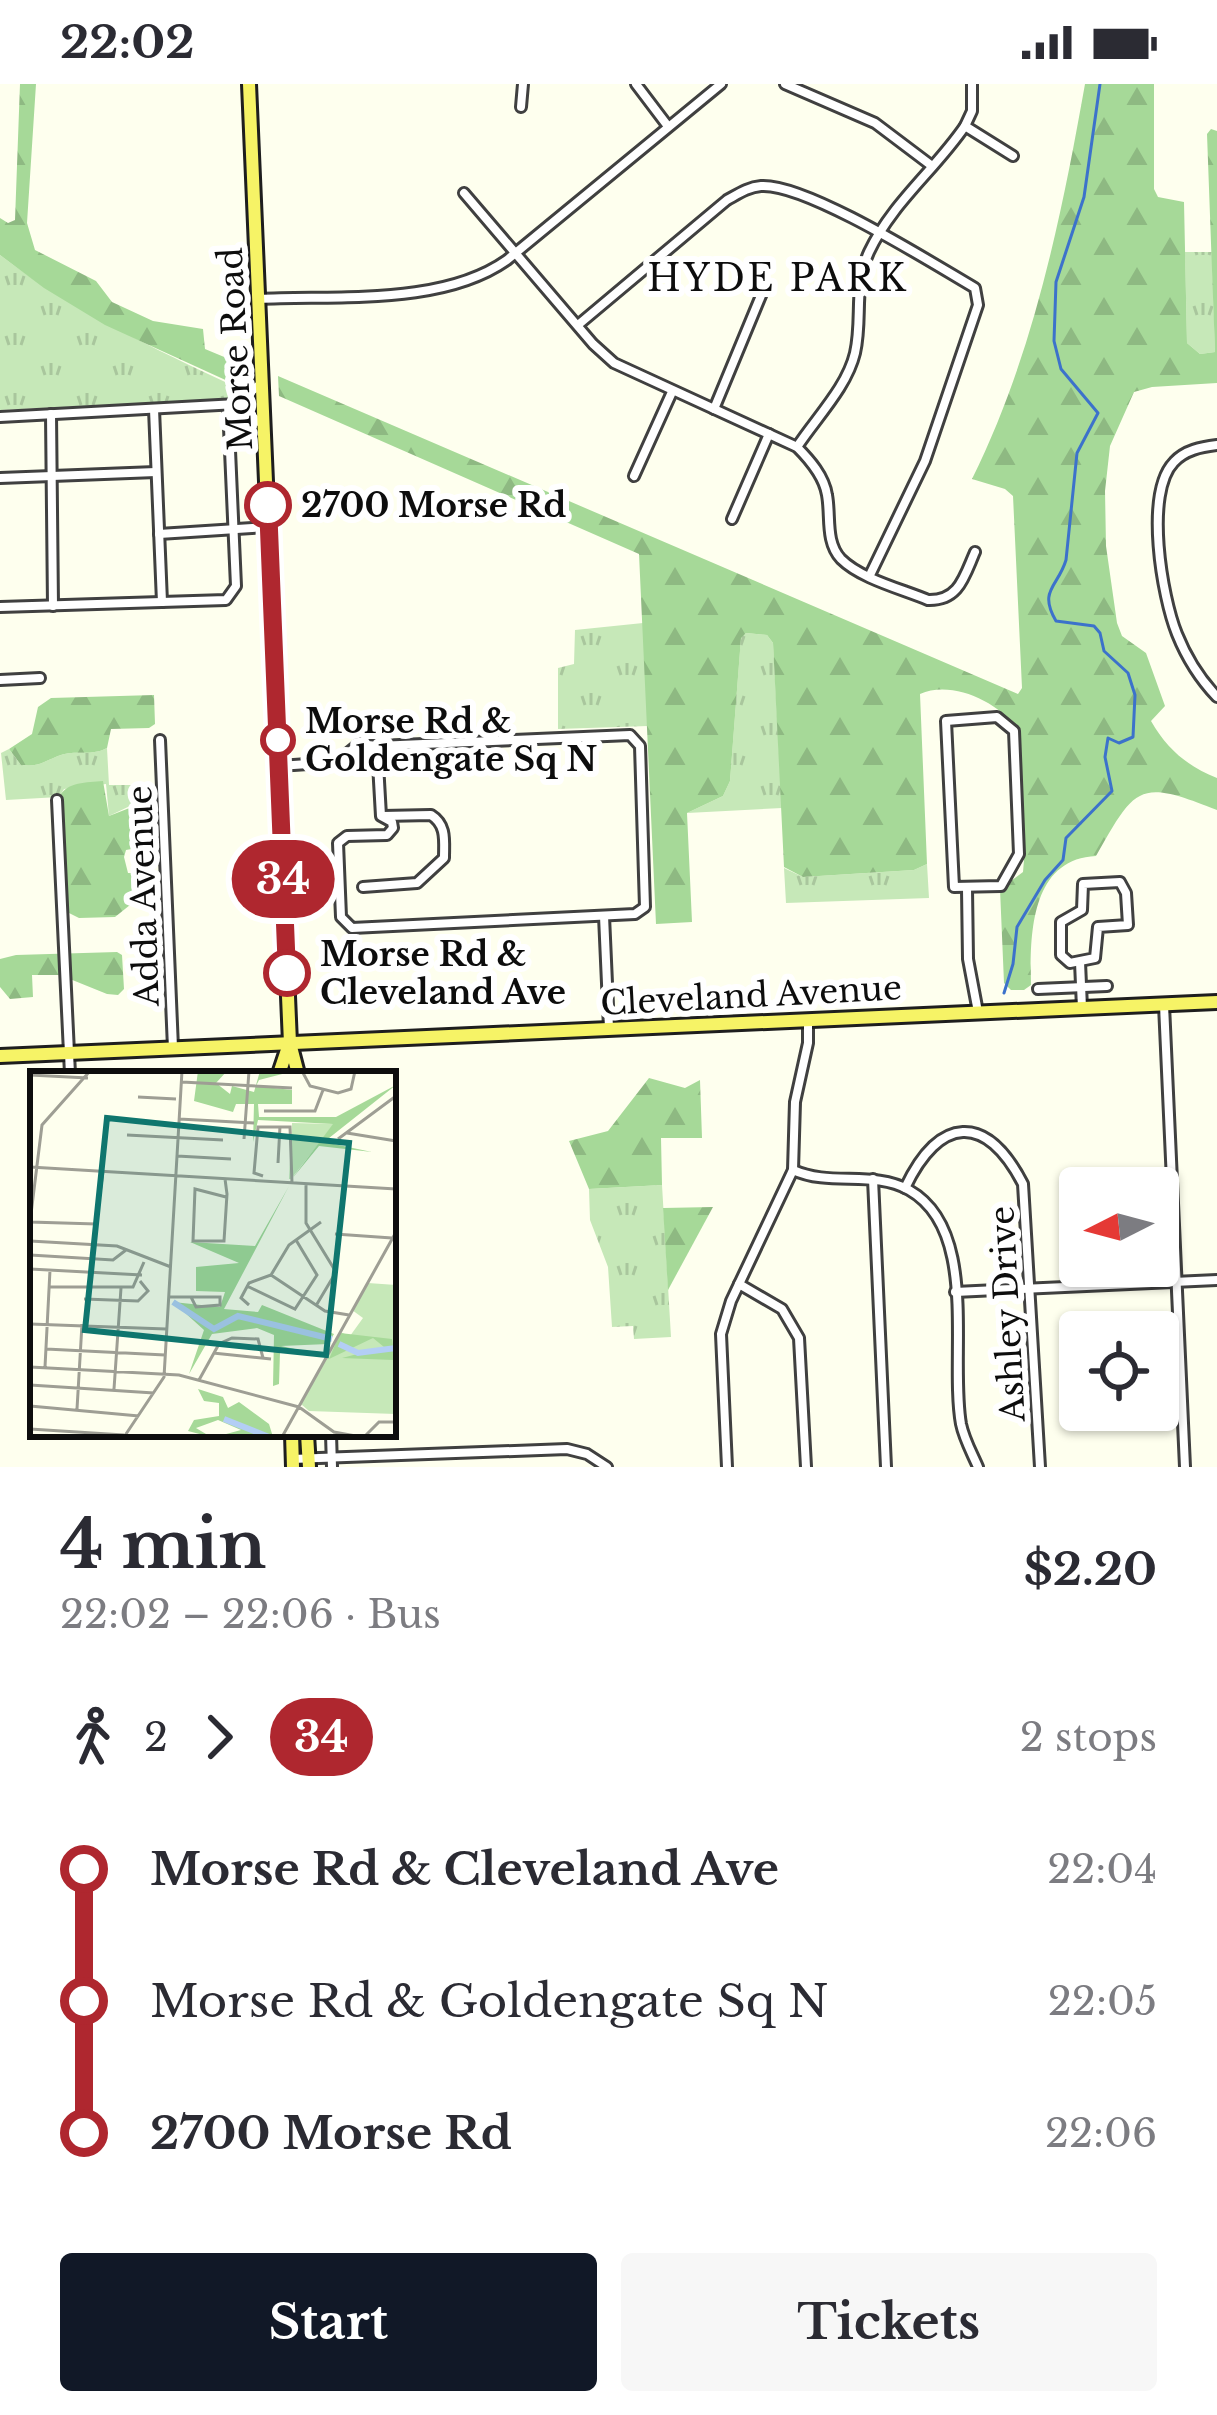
<!DOCTYPE html>
<html lang="en">
<head>
<meta charset="utf-8">
<style>
	:root { --surface:#fff; --page:#f7f7f7; --text:#2b2b33; --muted:#7c7c81; --accent:#111827 }
	body { margin:0; font-family:"Libre Baskerville",serif; background:var(--page); color:var(--text); height:100vh; display:flex; flex-direction:column; font-size:45px; white-space:nowrap }
	* { box-sizing:border-box; margin:0 }
	p { font-size:39px; color:var(--muted) }
	.icon { flex:none; width:66px; height:66px; fill:none; stroke:currentColor; stroke-width:2; stroke-linecap:round; stroke-linejoin:round }
	.map { position:relative; height:1383px; overflow:hidden }
	.side { display:flex; flex-direction:column; background:var(--surface); flex:1 }
	.side>* { flex:none }
	.badge { padding:0 24px; border-radius:39px; font-size:42px; line-height:78px }
	.needle { width:78px; rotate:264deg }
	.buttons { position:absolute; left:1059px; top:1083px; display:grid; gap:24px }
	.buttons a { display:grid; place-items:center; width:120px; height:120px; border-radius:12px; background:var(--surface); box-shadow:0 3px 9px #0004; font-size:60px }
	.map>.badge { position:absolute; translate:-50% -50%; box-shadow:0 0 0 6px #fff }
	.legs { display:flex; align-items:center; gap:18px; height:132px; padding:0 60px; font-size:39px }
	.legs p { margin-inline-start:auto }
	.headline { display:flex; align-items:center; justify-content:space-between; height:204px; padding:0 60px }
	h1 { font-size:66px; font-weight:800; line-height:90px }
	.cta { display:flex; gap:24px; margin-top:auto; padding:24px 60px }
	.cta a { flex:1; height:138px; border-radius:12px; background:var(--accent); color:#fff; font-size:48px; font-weight:800; line-height:138px; text-align:center }
	.cta a+a { background:var(--page); color:var(--text) }
	ul { padding:0 60px; list-style:none }
	li { display:flex; align-items:center; gap:42px; height:132px; font-size:45px }
	li i { display:grid; place-items:center; width:18px; height:100%; margin:0 15px; background:currentColor }
	li i::after { content:''; width:30px; height:30px; margin:-15px; border:9px solid; border-radius:50%; background:var(--surface) }
	li p { margin-inline-start:auto }
	li:first-child i { background:linear-gradient(#0000 50%,currentColor 0) }
	li:last-child i { background:linear-gradient(currentColor 50%,#0000 0) }
	.status { display:flex; justify-content:space-between; align-items:center; height:84px; padding:0 60px; background:var(--surface); direction:ltr }
	.status svg { height:33px; fill:currentColor }
	.map>svg:first-child { display:block }
	.grass { fill:url(#grass-tufts) }
	.forest { fill:url(#forest-firs) }
	.lines { fill:none; stroke-linecap:round; stroke-linejoin:round }
	.stream { stroke:#3c72cb; stroke-width:3 }
	.street-casing { stroke:#404040; stroke-width:14 }
	.primary-casing { stroke:#1e1e1e; stroke-width:18 }
	.street { stroke:#fff; stroke-width:8 }
	.primary { stroke:#f6f366; stroke-width:12 }
	.line-1-casing { stroke:#fff; stroke-width:27 }
	.line-1 { stroke:#af272f; stroke-width:18 }
	.stop-1-dot { fill:#fff; stroke:#af272f; stroke-width:6 }
	.labels { text-anchor:middle; stroke-width:12; stroke-linejoin:round; paint-order:stroke }
	.street-label { font-size:33px; fill:#0d0d0d; stroke:#fff }
	.stop-label { font-size:33px; font-weight:bold; fill:#0d0d0d; stroke:#fff; text-anchor:start }
	.neighbourhood-label { font-size:36px; letter-spacing:3px; fill:#0d0d0d; stroke:#fff }
	.inset-river { fill:none; stroke:#b3cef5; stroke-width:6 }
	.inset-road { fill:none; stroke:#9e9e94; stroke-width:3 }
	.view { fill:#0f766e; fill-opacity:0.15; stroke:#0f766e; stroke-width:6 }
	.inset-edge { fill:none; stroke:#0d0d0d; stroke-width:6 }
</style>
</head>
<body>
<div class="status"><b>22:02</b><svg viewBox="0 0 49 12"><path d="M0 12V9h3v3zM5 12V6h3v6zM10 12V3h3v9zM15 12V0h3v12zM26 1h20v11H26zM47 4h2v5h-2z"/></svg></div>
<div class="map">
<svg width="1217" height="1383" viewBox="0 0 1217 1383">
	<defs>
		<pattern id="grass-tufts" width="24" height="20" patternUnits="userSpaceOnUse" patternTransform="scale(3)"><rect width="24" height="20" fill="#c6e8b8"/><path d="M3 7l-1-3M5 7V3M7 7l1-3M15 17l-1-3M17 17v-4M19 17l1-3" fill="none" stroke="#a9c69d"/></pattern>
		<pattern id="forest-firs" width="22" height="20" patternUnits="userSpaceOnUse" patternTransform="scale(3)"><rect width="22" height="20" fill="#a6d998"/><path d="M5 1l3.5 6h-7zM16 11l3.5 6h-7z" fill="#8eb982"/></pattern>
	</defs>
	<rect width="100%" height="100%" fill="#feffee"/>
	<!-- grass -->
	<g class="grass">
		<path d="M1185,168H1212L1215,268L1200,270L1187,259Z"/>
		<path d="M0,171C73,227 153,264 236,303V315L0,326Z"/>
		<path d="M643,539L648,642L558,645V584L574,580L575,546Z"/>
		<path d="M746,549L767,551L773,559L782,724L687,729L723,712L730,697L741,553Z"/>
		<path d="M107,664L109,701H159L160,722H130L109,732L106,700L64,705L59,713L6,716L1,669L9,665L21,681C39,683 43,678 58,672C74,665 90,673 107,664Z"/>
		<path d="M927,780L929,814L786,819L784,784L803,793L914,786Z"/>
		<path d="M662,1101L671,1253L634,1255L633,1242L612,1243L608,1183L590,1136L589,1105Z"/>
	</g>
	<!-- forest -->
	<g class="forest">
		<path d="M20,0H36L27,139L35,166L96,197L112,218L153,237L203,245L205,265L241,280L243,304L105,241L44,204L0,171V134L8,139L15,136Z"/>
		<path d="M1085,0H1154V105L1158,113L1184,118L1187,259L1200,270L1215,268L1207,50L1211,45L1217,47V299L1152,303L1134,308L1110,362L1105,407L1106,462L1117,539L1122,552L1146,569L1165,622L1151,637C1167,665 1187,682 1217,694V726C1139,695 1136,701 1096,772C1030,775 1030,852 1031,901L1024,906H1011L1004,899L1000,805L1023,788L1024,776L1015,643C997,617 951,596 920,610L927,780L914,786L803,793L784,783L773,559L767,551L746,549L741,554L730,697L723,712L687,729L692,838L656,840L639,470L279,312L278,292L1018,610L1022,604L1013,412L1005,405L972,395C1033,272 1061,135 1085,0Z"/>
		<path d="M154,611L155,640L149,644L111,645L107,664C90,673 74,665 58,672C43,678 39,683 21,681L9,665L32,650L38,623L51,614Z"/>
		<path d="M103,697L109,732L150,716L160,722L162,755L159,760L126,766L124,773L128,789L155,790L162,814L135,817L115,833L79,834L65,827L59,713C68,697 86,699 103,697Z"/>
		<path d="M117,868L122,871L124,905L118,911L107,910L60,891H32L33,913L10,915L0,903V875L16,871Z"/>
		<path d="M649,994L685,1004L700,996L702,1054H661L662,1101L589,1105L569,1057L608,1047Z"/>
		<path d="M713,1123L668,1206L663,1124Z"/>
	</g>
	<g class="lines">
		<!-- stream -->
		<path class="stream" d="M1004,909L1013,880L1017,843L1045,796L1063,776L1066,754L1112,707L1105,673L1108,654L1119,659L1133,653L1135,611L1128,589L1104,567L1100,549L1094,542L1056,537C1038,506 1058,503 1066,476L1077,369L1098,329L1061,285L1054,257L1056,198L1084,113L1100,0"/>
		<defs>
			<g id="street">
				<path d="M636,0L667,41"/>
				<path d="M785,0L875,39L932,82"/>
				<path d="M521,23L523,0"/>
				<path d="M965,42L1013,72"/>
				<path d="M464,109L593,260L614,279L797,363C810,376 824,392 827,411C831,432 825,458 841,475C861,495 902,505 928,516C959,517 964,493 975,468"/>
				<path d="M259,215C337,211 442,222 507,176L721,0"/>
				<path d="M578,241L727,116C738,110 748,103 761,102C806,99 932,179 975,204L978,221L925,377L870,491"/>
				<path d="M237,320L264,342"/>
				<path d="M154,325L162,518"/>
				<path d="M714,325L765,202"/>
				<path d="M51,330L53,522"/>
				<path d="M0,333L237,320L260,300"/>
				<path d="M1217,361C1201,363 1185,366 1174,378C1144,409 1162,513 1177,550C1187,575 1199,594 1217,613"/>
				<path d="M797,363C816,334 847,303 855,269C863,234 853,203 869,168C892,119 935,86 965,42L972,27V0"/>
				<path d="M634,392L672,308"/>
				<path d="M0,394L156,388"/>
				<path d="M732,435L769,350"/>
				<path d="M159,450L267,443"/>
				<path d="M0,523L226,516L236,502L228,321"/>
				<path d="M0,596L40,594"/>
				<path d="M997,633L1014,647L1019,770L1001,802L954,803L946,637Z"/>
				<path d="M160,656L173,964"/>
				<path d="M279,682L337,678L359,660L377,662L630,651L640,662L645,823L635,830L352,844L341,833L338,759L347,752L387,751L393,744L392,738L381,732L377,662"/>
				<path d="M57,716L70,990"/>
				<path d="M1120,798L1126,809L1128,841L1098,843L1095,874L1070,879L1061,871V838L1082,826L1083,800Z"/>
				<path d="M363,803L417,799L444,774C444,757 447,741 431,731L383,732"/>
				<path d="M967,805L968,875L978,928"/>
				<path d="M604,832L609,944"/>
				<path d="M1080,878L1082,924"/>
				<path d="M1038,905L1107,902"/>
				<path d="M1164,921L1185,1383"/>
				<path d="M793,1086C831,1103 873,1086 909,1106C980,1146 949,1272 961,1340C964,1355 972,1369 978,1383"/>
				<path d="M873,1095L886,1383"/>
				<path d="M905,1104C939,1032 986,1028 1023,1100L1040,1383"/>
				<path d="M739,1200L782,1225L799,1254L806,1383"/>
				<path d="M955,1208L1217,1196"/>
				<path d="M331,1350L332,1383"/>
				<path d="M292,1375L567,1365L587,1370L607,1383"/>
				<path d="M727,1383L721,1250L731,1217L793,1086L795,1018L808,959V936"/>
			</g>
			<g id="primary">
				<path d="M249,0L290,959L298,990"/>
				<path d="M0,972L1217,918"/>
				<path d="M279,990L289,960"/>
				<path d="M292,1350L293,1383"/>
				<path d="M307,1350L309,1383"/>
			</g>
		</defs>
		<!-- street casing -->
		<use href="#street" class="street-casing"/>
		<!-- primary casing -->
		<use href="#primary" class="primary-casing"/>
		<!-- street -->
		<use href="#street" class="street"/>
		<!-- primary -->
		<use href="#primary" class="primary"/>
	</g>
	<g class="lines">
		<defs>
			<path id="line-1" d="M268,421L287,889"/>
		</defs>
		<!-- line-1 casing -->
		<use href="#line-1" class="line-1-casing"/>
		<!-- line-1 -->
		<use href="#line-1" class="line-1"/>
	</g>
	<!-- markers -->
	<g class="stop-1-dot">
		<circle cx="268" cy="421" r="21"/>
		<circle cx="278" cy="656" r="15"/>
		<circle cx="287" cy="889" r="21"/>
	</g>
	<g class="labels">
		<!-- street labels -->
		<g class="street-label">
			<text transform="translate(235 265) rotate(-93)" y="12">Morse Road</text>
			<text transform="translate(143 812) rotate(-92)" y="12">Adda Avenue</text>
			<text transform="translate(751 911) rotate(-3)" y="12">Cleveland Avenue</text>
			<text transform="translate(1007 1230) rotate(-93)" y="12">Ashley Drive</text>
		</g>
		<!-- stop labels -->
		<g class="stop-label">
			<text x="301" y="433">2700 Morse Rd</text>
			<text x="305" y="649">Morse Rd &amp;<tspan x="305" dy="38">Goldengate Sq N</tspan></text>
			<text x="320" y="882">Morse Rd &amp;<tspan x="320" dy="38">Cleveland Ave</tspan></text>
		</g>
		<!-- neighbourhood labels -->
		<g class="neighbourhood-label">
			<text x="778" y="207">HYDE PARK</text>
		</g>
	</g>
	<!-- overview -->
	<g transform="translate(30 987)">
		<rect width="366" height="366" fill="#feffee"/>
		<path d="M262,52L304,53L261,108H259ZM338,212L366,214V343L279,340L271,333L310,261L320,265L333,247L322,239Z" fill="#c6e8b8"/>
		<path d="M168,0H197L186,12L200,23L202,15L224,21L230,0H264L229,9L226,15L262,19V33H228L229,46H306L366,14L294,71L342,81L289,75L261,109L303,53L228,49L223,71L224,33H206L203,41L164,30ZM259,115L194,238L228,241L232,234L304,263L298,273L251,275L288,283L250,281L249,313L243,315L244,264L227,257L182,263L159,303L174,259L143,231L190,236L195,221L166,220V196L209,192L160,171L225,175ZM310,262L362,268L366,297L363,289L312,287L354,276L343,267L299,288ZM168,318L193,326L198,337L209,331L239,353L243,366H185L211,359L188,349L166,357L181,366L158,360L164,349L189,345V332L174,330Z" fill="#a6d998"/>
		<path class="inset-river" d="M143,231L184,258L208,245L302,268M309,273L328,282L366,277M194,348L239,366"/>
		<path class="inset-road" d="M60,0L12,54L0,151L66,153L73,100M272,0L280,15L308,22L321,18L325,0M0,4L58,7M152,11L262,17M108,26L146,28M234,40H285L293,19M149,48L224,52M317,62L366,70M97,64L193,69M214,68L219,0M308,68L366,25M147,85L201,88M248,92L250,55M0,96L366,118M233,105L224,102L228,56H260L262,112M195,108L197,123L194,170H163L165,118L196,126M276,113V152L306,201L287,233M305,163L362,167M0,170L87,175L141,196M0,184L83,189L96,179M0,198L112,204M241,204L295,240L319,244M217,215L265,238L287,204L266,169M19,216H103L114,191M139,226H190V234L166,236L161,226M54,228L108,230L118,220L110,210M219,234L211,227L219,212L241,204L259,174L291,151M0,253L136,258M16,278L135,284M183,282L241,288M0,296L149,304L269,336M15,296L20,199M169,309L189,273L202,267L228,268L233,287M0,314L124,322M84,318L91,217M0,335L109,345M269,336L304,361L331,366M47,338L52,253M0,358L94,364M94,366L134,306L152,0M252,366L366,161M334,366L349,351H366"/>
		<path class="view" d="M77,47L319,72L296,284L55,259Z"/>
		<rect width="366" height="366" class="inset-edge"/>
	</g>
</svg>
<div class="buttons">
<a><svg class="needle" viewBox="-14 -14 28 28"><path d="M0-13l5 13h-10z" fill="#e53935"/><path d="M0 13l5-13h-10z" fill="#7c7c81"/></svg></a>
<a><svg class="icon" aria-label="locate" viewBox="0 0 24 24"><circle cx="12" cy="12" r="6"/><path d="M12 2v4M12 18v4M2 12h4M18 12h4"/></svg></a>
</div>
<b class="badge" style="left:283px;top:795px;background:#af272f;color:#fff">34</b>
</div>
<section class="side">
<div class="headline"><div><h1>4 min</h1><p>22:02 – 22:06 · Bus</p></div><b>$2.20</b></div>
<div class="legs"><svg class="icon" aria-label="walk" viewBox="0 0 24 24"><circle cx="13" cy="4" r="2"/><path d="M13 8l-2 6 4 7M11 14l-3 7M7 12l3-4h3l4 4"/></svg>2<svg class="icon" aria-label="forward" viewBox="0 0 24 24"><path d="M9 5l7 7-7 7"/></svg><b class="badge" style="background:#af272f;color:#fff">34</b><p>2 stops</p></div>
<ul>
<li><i style="color:#af272f"></i><b>Morse Rd &amp; Cleveland Ave</b><p>22:04</p></li>
<li><i style="color:#af272f"></i><span>Morse Rd &amp; Goldengate Sq N</span><p>22:05</p></li>
<li><i style="color:#af272f"></i><b>2700 Morse Rd</b><p>22:06</p></li>
</ul>
<div class="cta"><a>Start</a><a>Tickets</a></div>
</section>
</body>
</html>
